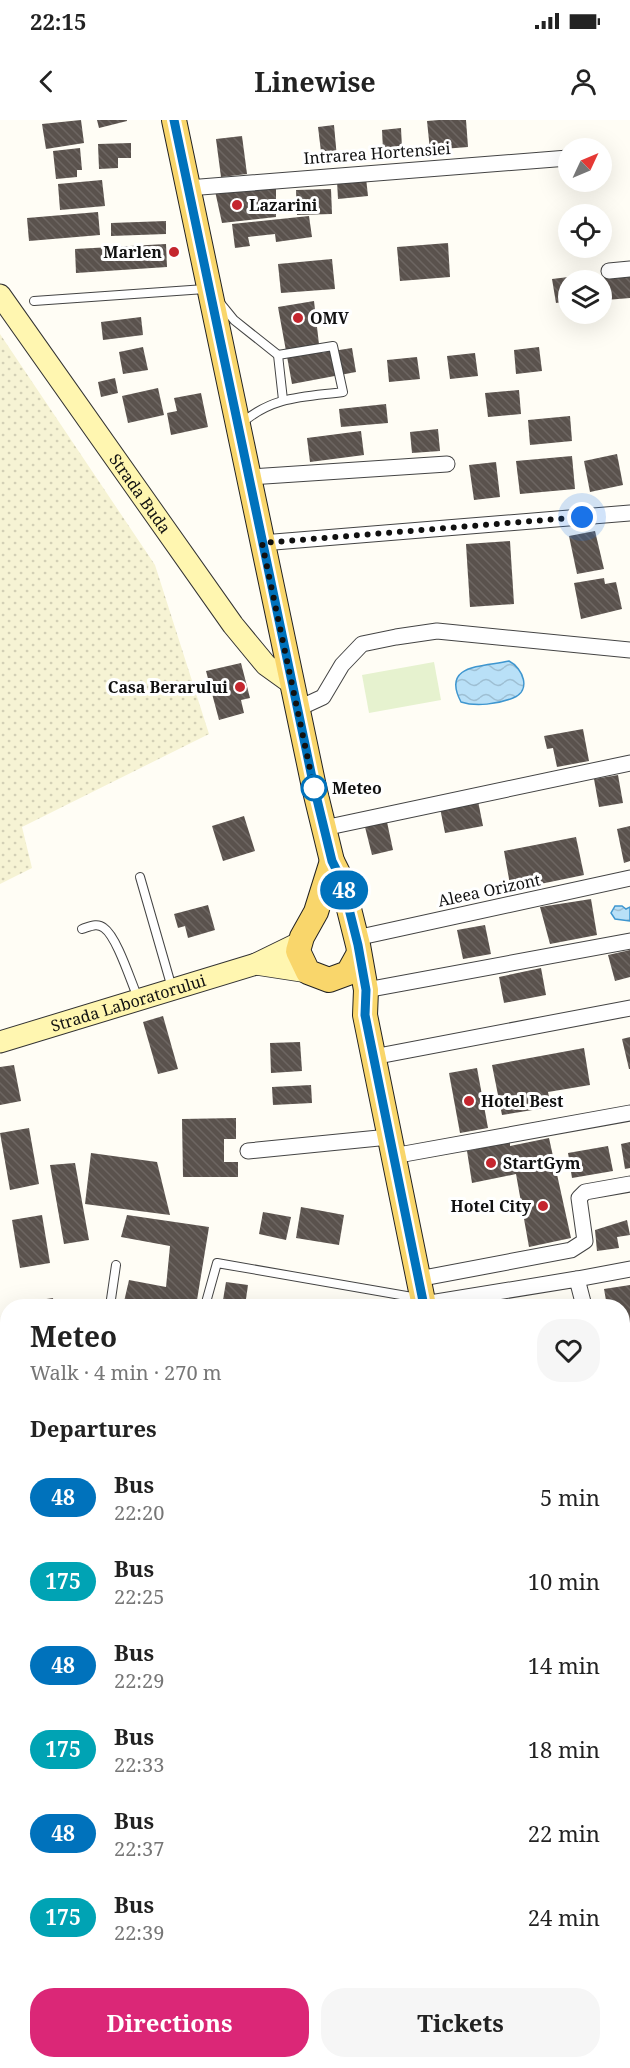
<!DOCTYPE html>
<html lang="en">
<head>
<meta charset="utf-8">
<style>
	:root { --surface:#fff; --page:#f6f6f6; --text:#222; --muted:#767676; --accent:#db2777 }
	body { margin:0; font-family:"Noto Serif",serif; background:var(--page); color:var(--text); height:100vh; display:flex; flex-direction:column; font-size:22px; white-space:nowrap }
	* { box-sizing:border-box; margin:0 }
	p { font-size:20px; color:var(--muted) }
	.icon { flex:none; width:33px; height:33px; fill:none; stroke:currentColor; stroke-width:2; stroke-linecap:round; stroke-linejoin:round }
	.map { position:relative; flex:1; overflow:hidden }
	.drawer { position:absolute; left:0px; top:1179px; width:630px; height:770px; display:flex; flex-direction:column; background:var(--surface); border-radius:24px 24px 0 0; box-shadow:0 6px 24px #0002 }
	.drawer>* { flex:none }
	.badge { padding:0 12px; border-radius:20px; font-size:21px; line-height:39px }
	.needle { width:39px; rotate:46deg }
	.tools { position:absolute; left:558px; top:18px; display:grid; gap:12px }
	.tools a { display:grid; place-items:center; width:54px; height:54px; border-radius:50%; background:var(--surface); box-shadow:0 6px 24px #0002; font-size:30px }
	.you { position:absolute; width:30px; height:30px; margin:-15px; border:4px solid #fff; border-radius:50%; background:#1a73e8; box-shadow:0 0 0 9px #1a73e833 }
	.map>.badge { position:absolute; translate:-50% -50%; box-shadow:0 0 0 3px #fff }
	h2 { padding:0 30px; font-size:22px; line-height:54px }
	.round { display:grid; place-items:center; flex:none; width:63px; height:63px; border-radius:24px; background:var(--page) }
	.overview { display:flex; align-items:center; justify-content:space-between; height:102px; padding:0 30px }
	h1 { font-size:28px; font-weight:700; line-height:45px }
	.button { display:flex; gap:12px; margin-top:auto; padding:12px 30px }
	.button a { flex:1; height:69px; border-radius:24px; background:var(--accent); color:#fff; font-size:24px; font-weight:700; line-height:69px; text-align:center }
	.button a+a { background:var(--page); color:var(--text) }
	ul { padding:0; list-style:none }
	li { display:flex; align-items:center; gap:18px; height:84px; padding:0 30px }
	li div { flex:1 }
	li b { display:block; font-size:22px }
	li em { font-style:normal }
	li .badge { min-width:66px; font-weight:700; text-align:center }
	.status { display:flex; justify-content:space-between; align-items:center; height:42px; padding:0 30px; background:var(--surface); direction:ltr }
	.status svg { height:16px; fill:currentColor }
	header { display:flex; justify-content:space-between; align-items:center; height:78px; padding:0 30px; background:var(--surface); font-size:27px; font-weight:700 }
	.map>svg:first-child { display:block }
	.industrial { fill:url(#industrial-furrows) }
	.farmland { fill:url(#farmland-dots) }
	.park { fill:url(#park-tufts) }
	.pitch { fill:#e6f2cf }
	.water { fill:url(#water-waves); stroke:#3f96cf; stroke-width:1.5 }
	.building { fill:url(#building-back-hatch) }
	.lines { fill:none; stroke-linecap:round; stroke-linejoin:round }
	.lane-casing { stroke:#444; stroke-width:10 }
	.street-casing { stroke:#444; stroke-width:17 }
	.secondary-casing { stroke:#333; stroke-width:23 }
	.primary-casing { stroke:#222; stroke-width:26 }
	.lane { stroke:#fff; stroke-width:8 }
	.street { stroke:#fff; stroke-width:15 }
	.secondary { stroke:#fff6b0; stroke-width:21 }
	.primary { stroke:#f9d66b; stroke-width:24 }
	.line-casing { stroke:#fff; stroke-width:14 }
	.line { stroke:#0072bc; stroke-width:9 }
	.walk { stroke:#111; stroke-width:6; stroke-dasharray:0 10.8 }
	.poi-dot { fill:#c4262e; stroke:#fff; stroke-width:2 }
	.stop-dot { fill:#fff; stroke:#0072bc; stroke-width:3 }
	.labels { text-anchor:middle; stroke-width:6; stroke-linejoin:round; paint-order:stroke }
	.street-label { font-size:16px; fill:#111; stroke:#fff }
	.poi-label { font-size:16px; font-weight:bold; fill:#111; stroke:#fff; text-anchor:start }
	.stop-label { font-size:16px; font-weight:bold; fill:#111; stroke:#fff; text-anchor:start }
</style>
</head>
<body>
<div class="status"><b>22:15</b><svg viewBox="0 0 49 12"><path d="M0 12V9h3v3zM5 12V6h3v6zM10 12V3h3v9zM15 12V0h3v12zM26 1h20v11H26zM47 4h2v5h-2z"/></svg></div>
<header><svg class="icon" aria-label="back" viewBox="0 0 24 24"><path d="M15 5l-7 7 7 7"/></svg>Linewise<svg class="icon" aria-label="person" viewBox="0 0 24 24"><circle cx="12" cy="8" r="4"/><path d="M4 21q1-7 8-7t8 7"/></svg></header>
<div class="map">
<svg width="630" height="1948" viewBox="0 0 630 1948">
	<defs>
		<pattern id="industrial-furrows" width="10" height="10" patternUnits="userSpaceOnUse" patternTransform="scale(1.5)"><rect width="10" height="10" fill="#eee6ef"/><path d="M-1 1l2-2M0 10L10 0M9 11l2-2" fill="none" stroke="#cbc4cc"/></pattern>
		<pattern id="farmland-dots" width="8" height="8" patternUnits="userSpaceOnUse" patternTransform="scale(1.5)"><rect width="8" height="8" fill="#f6f3d4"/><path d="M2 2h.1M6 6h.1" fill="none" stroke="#d2cfb5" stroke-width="1.8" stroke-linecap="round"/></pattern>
		<pattern id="park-tufts" width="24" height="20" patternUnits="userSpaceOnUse" patternTransform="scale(1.5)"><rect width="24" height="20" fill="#d5ebbd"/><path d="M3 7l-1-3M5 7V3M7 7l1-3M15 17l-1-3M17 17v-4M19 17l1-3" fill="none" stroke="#b6c8a1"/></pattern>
		<pattern id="water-waves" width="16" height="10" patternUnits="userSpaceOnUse" patternTransform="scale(1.5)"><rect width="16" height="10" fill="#b9e0f7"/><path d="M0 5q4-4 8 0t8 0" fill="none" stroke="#9ebfd3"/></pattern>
		<pattern id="building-back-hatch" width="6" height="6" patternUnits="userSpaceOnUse" patternTransform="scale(1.5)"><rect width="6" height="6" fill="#5a524d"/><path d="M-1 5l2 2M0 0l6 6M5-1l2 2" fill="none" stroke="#6d6662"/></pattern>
	</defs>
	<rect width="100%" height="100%" fill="#fffdf5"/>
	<!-- industrial -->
	<path class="industrial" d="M7,1386L8,1941H564L565,1948H0V1388Z"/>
	<!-- farmland -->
	<path class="farmland" d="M0,214L155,445L209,614L22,707L32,748L0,764Z"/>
	<!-- park -->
	<path class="park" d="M622,1731L630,1740V1835L623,1834Z"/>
	<!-- pitch -->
	<path class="pitch" d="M434,542L441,580L369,593L362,555Z"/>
	<!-- water -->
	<g class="water">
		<path d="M509,541C523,548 532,571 513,578C498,584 476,587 461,582C441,544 482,547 509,541Z"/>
		<path d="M615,786H622L626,789L630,787V801L615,799L611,793Z"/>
	</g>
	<!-- building -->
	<g class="building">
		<path d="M81,0L84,23L46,29L42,4Z"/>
		<path d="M97,0H127V1L99,8Z"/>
		<path d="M439,0H466L468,27L430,30L427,1Z"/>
		<path d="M334,5L337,38L322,40L318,7Z"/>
		<path d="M401,8L402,28L383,30L382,10Z"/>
		<path d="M242,16L247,54L221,57L216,19Z"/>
		<path d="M131,23V38H118V48L99,49L98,24Z"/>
		<path d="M80,28L82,50H77V57L56,59L53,31Z"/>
		<path d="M366,58L368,76L338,79L337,61Z"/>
		<path d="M102,60L105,86L60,90L58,64Z"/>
		<path d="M276,66V97L222,103L215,71Z"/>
		<path d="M331,69L332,94L297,95L296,70Z"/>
		<path d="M98,92L100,115L29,121L27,98Z"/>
		<path d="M309,96L312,117L276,122L275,114L248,117L250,126L235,128L232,104Z"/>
		<path d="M166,101V114L111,116V103Z"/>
		<path d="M448,123L450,157L400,161L397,127Z"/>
		<path d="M166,124L167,147L76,153L75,129Z"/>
		<path d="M332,139L335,169L281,173L278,144Z"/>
		<path d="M630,155V178L606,180L604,157Z"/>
		<path d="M577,156V160H568V181L556,183L552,159Z"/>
		<path d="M314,181L320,233L352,228L356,252L292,264L278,187Z"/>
		<path d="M141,197L143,215L103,220L101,202Z"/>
		<path d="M143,227L148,250L123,254L119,232Z"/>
		<path d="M539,227L542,251L516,254L514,230Z"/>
		<path d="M475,233L478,256L450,259L447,236Z"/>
		<path d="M417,237L420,259L389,262L387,240Z"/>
		<path d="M115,258L118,273L101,277L98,262Z"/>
		<path d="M158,268L164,295L128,303L122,276Z"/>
		<path d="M519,270L521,294L488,297L485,273Z"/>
		<path d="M201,273L208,307L171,315L167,293L177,291L174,278Z"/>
		<path d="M386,284L388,303L341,307L339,289Z"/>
		<path d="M570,296L572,321L530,325L528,300Z"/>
		<path d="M438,309L440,331L412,333L410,312Z"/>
		<path d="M361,311L364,335L310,342L307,318Z"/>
		<path d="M617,334L623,365L590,372L584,341Z"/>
		<path d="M572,336L575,369L520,374L516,341Z"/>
		<path d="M496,342L500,377L474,380L469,345Z"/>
		<path d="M595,411L604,449L577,454L569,416Z"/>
		<path d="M510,421L514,484L470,487L466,424Z"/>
		<path d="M604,458L605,464L616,462L622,489L581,499L574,463Z"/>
		<path d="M241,543L250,578L241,580L244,593L219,600L206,551Z"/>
		<path d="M583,609L589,641L557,647L553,628L547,629L544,616Z"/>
		<path d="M618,655L623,683L599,687L594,659Z"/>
		<path d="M478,681L483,706L445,713L440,688Z"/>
		<path d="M244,696L255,731L223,741L212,706Z"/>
		<path d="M387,702L393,730L372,735L365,707Z"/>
		<path d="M630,706V741L624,743L617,709Z"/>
		<path d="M576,717L584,755L511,770L504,731Z"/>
		<path d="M591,779L597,815L550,824L540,787Z"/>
		<path d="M208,785L215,810L188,818L185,806L178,808L174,794Z"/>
		<path d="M485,805L491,834L463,839L457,810Z"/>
		<path d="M630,830V857L615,861L608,835Z"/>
		<path d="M541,848L546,875L504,883L499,857Z"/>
		<path d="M163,896L178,949L158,954L143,902Z"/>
		<path d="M630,917V949H629L622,919Z"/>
		<path d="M300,922L302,951L271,953L270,923Z"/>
		<path d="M584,928L590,965L548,972L551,987L502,995L492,945Z"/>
		<path d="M14,945L21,981L0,985V947Z"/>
		<path d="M477,948L488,1008L460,1013L449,953Z"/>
		<path d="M311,965L312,983L273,985L272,967Z"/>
		<path d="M236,998V1019H224V1042H238V1057H183L182,999Z"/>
		<path d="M29,1008L39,1064L10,1070L0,1013Z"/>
		<path d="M549,1018L571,1118L529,1127L516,1054L472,1063L467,1031L510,1022V1026Z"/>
		<path d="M630,1022V1048L625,1049L621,1024Z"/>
		<path d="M608,1026L613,1051L572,1058L568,1033Z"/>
		<path d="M91,1033L157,1042L170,1095L85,1084Z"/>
		<path d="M75,1043L89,1120L64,1124L50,1045Z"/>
		<path d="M301,1087L344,1095L339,1125L296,1118Z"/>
		<path d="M263,1092L291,1097L286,1120L259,1114Z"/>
		<path d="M42,1095L50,1143L20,1148L12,1100Z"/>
		<path d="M127,1095L209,1107L196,1186H123L129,1160L166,1167L170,1126L121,1117Z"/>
		<path d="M627,1100L630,1115L617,1117L619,1128L597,1131L595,1110Z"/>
		<path d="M226,1162L248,1165L245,1186H222Z"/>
		<path d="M630,1165V1208L622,1209V1186H607L604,1169Z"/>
		<path d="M53,1178L54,1186H20V1183Z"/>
		<path d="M630,1248V1288L622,1289V1250Z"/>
		<path d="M0,1333L5,1363H0Z"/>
		<path d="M0,1676L8,1678V1744L0,1743Z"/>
		<path d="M0,1769L8,1771V1842L0,1840Z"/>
		<path d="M456,1941H469L468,1948H455Z"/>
		<path d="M501,1941H526L525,1948H500Z"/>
	</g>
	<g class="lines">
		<defs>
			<g id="lane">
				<path d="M34,181L205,169"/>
				<path d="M221,184L234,200L278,235L283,280"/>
				<path d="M242,303C273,276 304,277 343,272L333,226L278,235"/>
				<path d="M140,757L172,868"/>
				<path d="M82,809C89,807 97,802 104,808C117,817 131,862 138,878"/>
				<path d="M110,1186L116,1145"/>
				<path d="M205,1186L217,1143L418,1178"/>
				<path d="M622,1327L630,1325"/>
				<path d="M622,1457L630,1456"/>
				<path d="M622,1563L630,1561"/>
				<path d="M622,1868L630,1875"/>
				<path d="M436,1948L437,1941"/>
			</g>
			<g id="street">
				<path d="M188,68L568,38"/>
				<path d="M609,151L630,149"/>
				<path d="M249,357L447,344"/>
				<path d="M262,423L630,393"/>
				<path d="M297,589L323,577L342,545L362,524L396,517L437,511L630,530"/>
				<path d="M324,708L630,643"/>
				<path d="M356,818L630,758"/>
				<path d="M366,870L630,821"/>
				<path d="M373,937L630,888"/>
				<path d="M248,1031L389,1017"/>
				<path d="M393,1036L630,993"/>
				<path d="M418,1159L571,1130L585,1121L579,1078L585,1072L630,1064"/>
				<path d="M577,1159L630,1149"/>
				<path d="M424,1184L577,1159L584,1186"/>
				<path d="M0,1221L6,1270L0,1298"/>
				<path d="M622,1225L630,1224"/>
				<path d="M622,1617L630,1611"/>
				<path d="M622,1708L630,1719"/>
				<path d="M622,1736L630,1760"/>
			</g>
			<g id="secondary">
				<path id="s1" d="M0,175L233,505L266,545L291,563"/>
				<path d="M256,844L308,852"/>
				<path id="s2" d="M0,922L256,844L299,823"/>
			</g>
			<g id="primary">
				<path d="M174,0L314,667L332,741L342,761L358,825L366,870L365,895L424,1186"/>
				<path d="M332,741L316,792L302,817L298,831L308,852L329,860L348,853L358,835"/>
				<path d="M598,1941L600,1948"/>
			</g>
		</defs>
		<!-- lane casing -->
		<use href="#lane" class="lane-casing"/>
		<!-- street casing -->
		<use href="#street" class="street-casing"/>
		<!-- secondary casing -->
		<use href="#secondary" class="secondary-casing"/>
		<!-- primary casing -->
		<use href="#primary" class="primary-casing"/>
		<!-- lane -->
		<use href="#lane" class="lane"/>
		<!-- street -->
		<use href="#street" class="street"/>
		<!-- secondary -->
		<use href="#secondary" class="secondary"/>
		<!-- primary -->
		<use href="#primary" class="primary"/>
	</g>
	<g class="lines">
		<defs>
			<path id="line" d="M174,0L314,667L332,741L342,761L358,825L366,870L365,895L424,1186"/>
		</defs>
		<!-- line casing -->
		<use href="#line" class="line-casing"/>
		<!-- line -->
		<use href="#line" class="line"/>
		<!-- walk -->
		<path class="walk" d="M314,668L262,423L582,397"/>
	</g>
	<!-- markers -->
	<g class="poi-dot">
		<circle cx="237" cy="85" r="6"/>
		<circle cx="174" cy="132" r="6"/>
		<circle cx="298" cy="198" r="6"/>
		<circle cx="240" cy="567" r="6"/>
		<circle cx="469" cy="981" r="6"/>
		<circle cx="491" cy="1043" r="6"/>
		<circle cx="543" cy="1086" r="6"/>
	</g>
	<circle class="stop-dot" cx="314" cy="668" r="12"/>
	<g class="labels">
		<!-- street labels -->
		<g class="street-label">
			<text transform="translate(377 33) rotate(-4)" y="6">Intrarea Hortensiei</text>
			<text dy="6" stroke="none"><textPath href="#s1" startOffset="243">Strada Buda</textPath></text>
			<text transform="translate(489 770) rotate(-12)" y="6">Aleea Orizont</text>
			<text dy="6" stroke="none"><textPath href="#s2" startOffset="134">Strada Laboratorului</textPath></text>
		</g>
		<!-- poi labels -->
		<g class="poi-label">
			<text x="249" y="91">Lazarini</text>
			<text x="162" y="138" text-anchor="end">Marlen</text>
			<text x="310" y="204">OMV</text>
			<text x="228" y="573" text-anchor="end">Casa Berarului</text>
			<text x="481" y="987">Hotel Best</text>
			<text x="503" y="1049">StartGym</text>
			<text x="531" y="1092" text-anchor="end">Hotel City</text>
		</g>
		<!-- stop labels -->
		<g class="stop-label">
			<text x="332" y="674">Meteo</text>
		</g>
	</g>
</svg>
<div class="tools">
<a><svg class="needle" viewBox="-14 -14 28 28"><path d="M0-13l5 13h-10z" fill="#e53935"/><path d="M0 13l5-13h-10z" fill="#767676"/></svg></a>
<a><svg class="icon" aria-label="locate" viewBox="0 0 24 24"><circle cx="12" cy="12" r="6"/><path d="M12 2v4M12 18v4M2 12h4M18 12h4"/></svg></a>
<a><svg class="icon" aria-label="layers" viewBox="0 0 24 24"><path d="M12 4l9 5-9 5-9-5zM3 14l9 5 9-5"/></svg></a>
</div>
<div class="you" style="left:582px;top:397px"></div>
<b class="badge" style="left:344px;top:770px;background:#0072bc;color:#fff">48</b>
<section class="drawer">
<div class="overview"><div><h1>Meteo</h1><p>Walk · 4 min · 270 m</p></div><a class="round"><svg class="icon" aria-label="heart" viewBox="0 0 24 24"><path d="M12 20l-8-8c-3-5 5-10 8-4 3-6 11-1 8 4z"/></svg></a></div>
<h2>Departures</h2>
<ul>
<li><span class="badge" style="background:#0072bc;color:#fff">48</span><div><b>Bus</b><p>22:20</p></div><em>5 min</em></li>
<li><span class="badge" style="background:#00a3b4;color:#fff">175</span><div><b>Bus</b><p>22:25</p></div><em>10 min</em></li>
<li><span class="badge" style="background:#0072bc;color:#fff">48</span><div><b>Bus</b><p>22:29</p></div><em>14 min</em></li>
<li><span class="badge" style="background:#00a3b4;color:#fff">175</span><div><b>Bus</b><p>22:33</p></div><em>18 min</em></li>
<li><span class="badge" style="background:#0072bc;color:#fff">48</span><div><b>Bus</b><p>22:37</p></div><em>22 min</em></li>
<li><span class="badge" style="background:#00a3b4;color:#fff">175</span><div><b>Bus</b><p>22:39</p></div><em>24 min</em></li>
</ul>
<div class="button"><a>Directions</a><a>Tickets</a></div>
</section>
</div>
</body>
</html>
